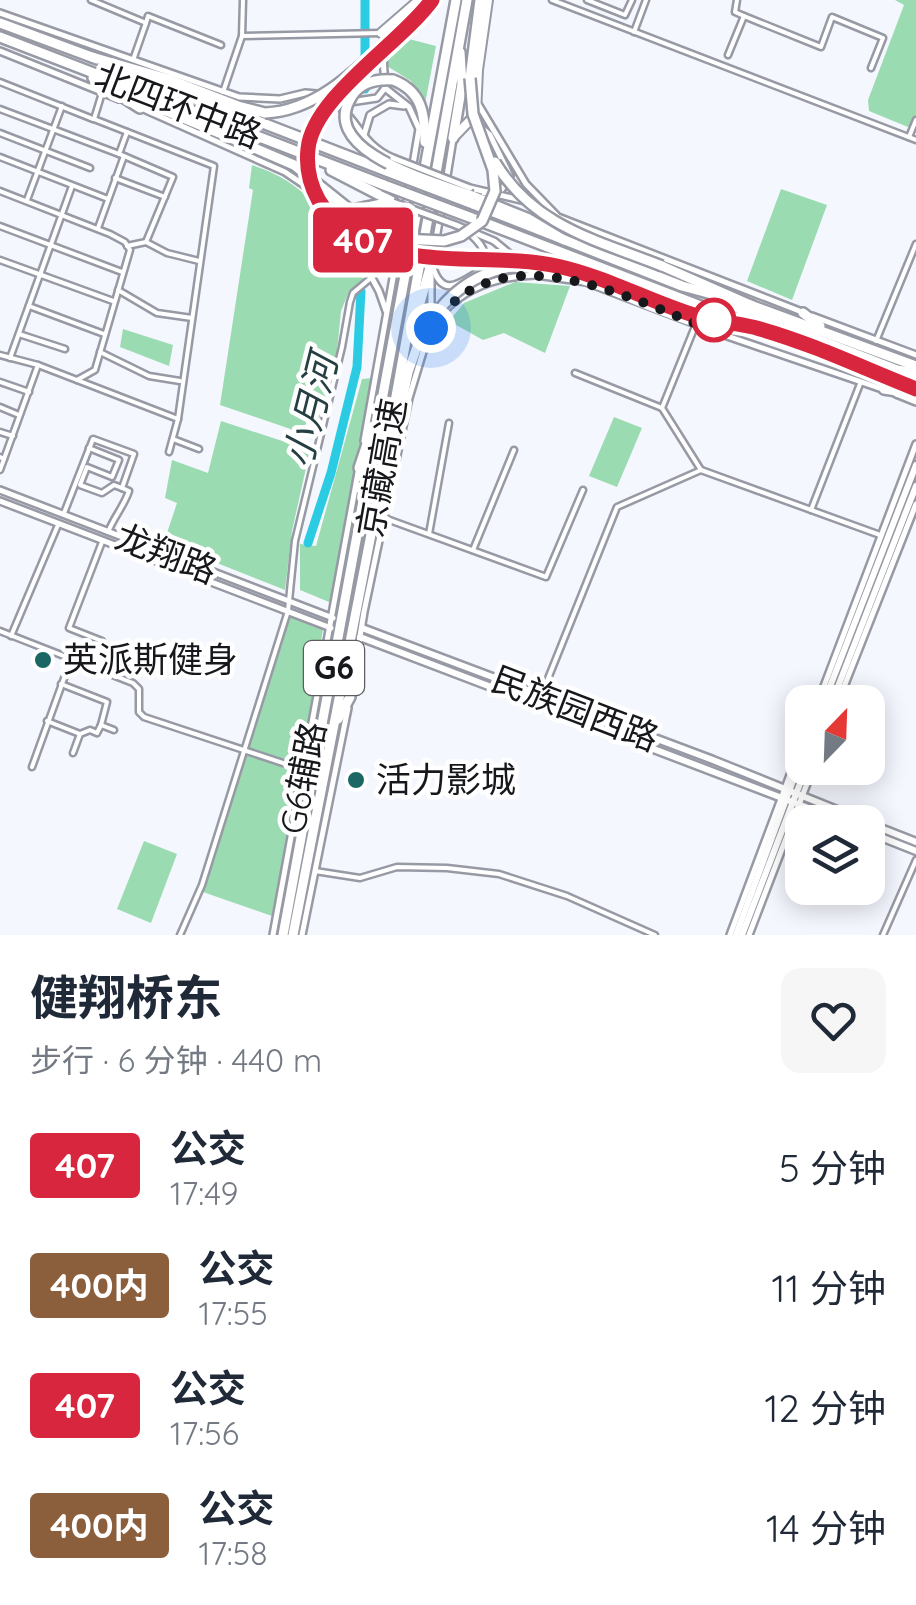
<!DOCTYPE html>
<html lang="zh">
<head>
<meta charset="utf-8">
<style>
	:root { --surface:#fff; --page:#f6f6f7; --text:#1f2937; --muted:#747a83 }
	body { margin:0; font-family:Quicksand,"Noto Sans SC",sans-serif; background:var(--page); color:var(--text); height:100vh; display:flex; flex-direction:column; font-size:38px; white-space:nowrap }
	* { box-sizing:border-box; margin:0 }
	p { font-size:32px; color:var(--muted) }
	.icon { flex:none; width:55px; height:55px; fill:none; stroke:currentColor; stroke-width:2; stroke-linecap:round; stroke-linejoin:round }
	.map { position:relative; height:935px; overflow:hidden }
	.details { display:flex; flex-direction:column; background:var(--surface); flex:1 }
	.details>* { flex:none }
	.badge { padding:0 20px; border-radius:8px; font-size:35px; line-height:65px }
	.needle { width:65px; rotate:23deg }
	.controls { position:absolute; left:785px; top:685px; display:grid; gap:20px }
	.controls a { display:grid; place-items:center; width:100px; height:100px; border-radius:20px; background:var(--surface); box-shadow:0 5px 25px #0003; font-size:50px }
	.you { position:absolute; width:50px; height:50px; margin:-25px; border:8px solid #fff; border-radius:50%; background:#1a73e8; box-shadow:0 0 0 15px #1a73e833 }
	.map>.badge { position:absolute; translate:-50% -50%; box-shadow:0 0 0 5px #fff }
	.round { display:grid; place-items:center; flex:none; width:105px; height:105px; border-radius:20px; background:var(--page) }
	.summary { display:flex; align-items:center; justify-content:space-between; height:170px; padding:0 30px }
	h1 { font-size:48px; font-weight:700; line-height:75px }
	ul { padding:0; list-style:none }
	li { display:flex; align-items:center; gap:30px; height:120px; padding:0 30px }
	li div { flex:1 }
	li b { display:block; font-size:38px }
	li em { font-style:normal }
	li .badge { min-width:110px; font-weight:700; text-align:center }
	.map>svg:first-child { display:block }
	.green { fill:#9bdbb1 }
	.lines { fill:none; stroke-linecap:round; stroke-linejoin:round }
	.river { stroke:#2bcce3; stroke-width:9 }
	.minor-casing { stroke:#979aa4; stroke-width:9 }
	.tertiary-casing { stroke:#979aa4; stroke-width:10 }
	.secondary-casing { stroke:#979aa4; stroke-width:11 }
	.primary-casing { stroke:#979aa4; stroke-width:12 }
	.trunk-casing { stroke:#979aa4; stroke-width:14 }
	.motorway-casing { stroke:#979aa4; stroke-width:14 }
	.minor { stroke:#fff; stroke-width:4 }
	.tertiary { stroke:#fff; stroke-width:5 }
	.secondary { stroke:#fff; stroke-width:6 }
	.primary { stroke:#fff; stroke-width:8 }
	.trunk { stroke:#fff; stroke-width:9 }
	.motorway { stroke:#fff; stroke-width:9 }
	.tertiary-bridge-casing { stroke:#979aa4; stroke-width:10; stroke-linecap:butt }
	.trunk-bridge-casing { stroke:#979aa4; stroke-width:14; stroke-linecap:butt }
	.motorway-bridge-casing { stroke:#979aa4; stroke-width:14; stroke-linecap:butt }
	.tertiary-bridge { stroke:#fff; stroke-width:5 }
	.trunk-bridge { stroke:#fff; stroke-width:9 }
	.motorway-bridge { stroke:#fff; stroke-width:9 }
	.line-casing { stroke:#fff; stroke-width:22 }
	.line { stroke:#d7263d; stroke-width:15 }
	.walk { stroke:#17181b; stroke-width:10; stroke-dasharray:0 18 }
	.stop-dot { fill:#fff; stroke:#d7263d; stroke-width:5 }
	.poi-dot { fill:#1b6763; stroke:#fff; stroke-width:4 }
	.labels { text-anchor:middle; stroke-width:9; stroke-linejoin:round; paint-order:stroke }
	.shield { fill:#fff; stroke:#5d5d5f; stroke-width:2.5 }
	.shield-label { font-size:32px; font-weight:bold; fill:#17181b }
	.street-label { font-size:35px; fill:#17181b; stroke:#fff }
	.poi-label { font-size:35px; fill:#17181b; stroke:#fff; text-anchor:start }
	.water-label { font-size:38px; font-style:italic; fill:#263f43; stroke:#fff }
</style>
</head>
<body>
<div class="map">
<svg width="916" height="935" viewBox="0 0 916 935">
	<rect width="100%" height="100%" fill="#f5f7fe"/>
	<!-- green -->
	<g class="green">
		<path d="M895,0H916V124L908,127L869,111L868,100L904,5Z"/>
		<path d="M405,38L436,46L425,104L411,81L387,66L388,55Z"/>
		<path d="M252,165C314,184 336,230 366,284L349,291L341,311L337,352L319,420L308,418L302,433L220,405L253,190L249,188Z"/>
		<path d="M781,189L827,205L792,300L747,281Z"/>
		<path d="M515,282L570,286L545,353L504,333L483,340L449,321L464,303Z"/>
		<path d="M123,329L173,345L169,366L120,347Z"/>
		<path d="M373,378L333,600L329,602L300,590V544L316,546L362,379Z"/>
		<path d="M614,417L642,428L617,487L589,476Z"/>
		<path d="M221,421L310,450L292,531L285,590L164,542L177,503L165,498L172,460L208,473Z"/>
		<path d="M293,617L323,629L303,757L272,916L203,892L290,618Z"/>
		<path d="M144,841L177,854L151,923L117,909Z"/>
	</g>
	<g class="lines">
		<!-- river -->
		<g class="river">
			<path d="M365,0V89"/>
			<path d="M308,543L331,473L357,367L361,291"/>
		</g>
		<defs>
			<g id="minor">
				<path d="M91,0L146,23L148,16L221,45"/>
				<path d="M552,0L916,140"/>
				<path d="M587,0L625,15L632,0"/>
				<path d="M744,16L821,47L832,17L883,38L871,68"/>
				<path d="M634,32L646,0"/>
				<path d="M242,36L381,33"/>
				<path d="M728,55L744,16L735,12L737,0"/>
				<path d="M133,60L146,23"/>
				<path d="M0,82L93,119"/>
				<path d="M223,92L242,36L243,0"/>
				<path d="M0,109L119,154"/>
				<path d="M0,133L90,168"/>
				<path d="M909,137L916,120"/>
				<path d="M124,156L173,177L146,242L167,253L199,261"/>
				<path d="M0,157L108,199"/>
				<path d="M115,178L165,197"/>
				<path d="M0,191L110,234L125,242L130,250L95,370L77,380L38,365L0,355"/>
				<path d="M27,200L62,106"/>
				<path d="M0,226L122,272"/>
				<path d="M98,228L124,156L119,154L127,132"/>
				<path d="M127,246L146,242"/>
				<path d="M0,260L113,301"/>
				<path d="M118,290L157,313L192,318"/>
				<path d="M29,306L104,334"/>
				<path d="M19,334L65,349"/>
				<path d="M876,341L916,244"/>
				<path d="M100,352L149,376L180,381"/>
				<path d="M10,358L72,186"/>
				<path d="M575,373L662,408"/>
				<path d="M77,380L178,419L214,166L94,119L102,93"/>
				<path d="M0,382L29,392"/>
				<path d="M0,407L19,415"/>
				<path d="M662,408L696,324"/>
				<path d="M662,408L701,470"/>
				<path d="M0,432L13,436"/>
				<path d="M173,439L199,449"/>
				<path d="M89,448L119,460L112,477L87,467L80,485L102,493L114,485L122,488"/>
				<path d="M169,452L178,419"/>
				<path d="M0,457L4,459L38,365"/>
				<path d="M0,470L4,459"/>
				<path d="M701,470L880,535"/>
				<path d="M811,510L860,384"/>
				<path d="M64,513L93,439L134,454L122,488L129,491C124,506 114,517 108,532"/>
				<path d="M384,518L546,577L583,490"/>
				<path d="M429,534L449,423"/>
				<path d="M473,550L514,450"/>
				<path d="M0,631L133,683L139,689V712L144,717L304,770"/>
				<path d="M11,636L58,525"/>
				<path d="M92,667L102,641L69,628L102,542"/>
				<path d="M61,684L107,702L101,725L114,730"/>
				<path d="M541,696L617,507L701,470"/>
				<path d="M47,721L80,734"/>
				<path d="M73,753L80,734L90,730L97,733L101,725"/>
				<path d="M32,767L71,659"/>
				<path d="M315,871L360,878L397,867L447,868L499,874L567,896L655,935"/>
				<path d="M180,935L202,885L288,611L295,541L342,347L350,302L353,293L372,277"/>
				<path d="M883,935L916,860"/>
			</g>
			<g id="tertiary">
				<path d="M0,13L239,97L280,99L305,93L317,94"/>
				<path d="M0,51L119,99"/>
				<path d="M383,56L385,88L409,107L419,129L400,240"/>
				<path d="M331,101C359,118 359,143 393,158"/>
				<path d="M337,104L377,98L385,88"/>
				<path d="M478,104L526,184L558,217L802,312"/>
				<path d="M139,107L285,172L313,191"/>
				<path d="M477,124L490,135L510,176L502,189L484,193"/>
				<path d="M364,135L370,115L389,104L404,106"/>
				<path d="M446,182L453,139"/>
				<path d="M470,188L525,201"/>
				<path d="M322,198L343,210L386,201"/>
				<path d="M367,205L356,225L370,252L381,262L397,257"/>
				<path d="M456,225L494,241L536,275L586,282L730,337L885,390"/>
				<path d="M349,236L379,291L386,311"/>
				<path d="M433,256L444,193"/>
				<path d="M432,265C442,299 459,284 480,271C491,253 480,242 467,231"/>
				<path d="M445,310C469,286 502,276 535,275"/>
				<path d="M431,316V277"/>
				<path d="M812,316L916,355"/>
				<path d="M896,394L916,402"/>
				<path d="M364,441L398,250"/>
				<path d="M0,490L333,618"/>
				<path d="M0,501L331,628"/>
				<path d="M350,697L364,612L409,398L429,332"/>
				<path d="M818,702L916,444"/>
				<path d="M838,702L916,504"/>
				<path d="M273,935L359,467"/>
				<path d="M302,935L348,708"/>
				<path d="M730,935L802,743"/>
				<path d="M749,935L813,768"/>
			</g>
			<g id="secondary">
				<path d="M362,628L713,760L867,822"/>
				<path d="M360,637L845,822"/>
				<path d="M824,702L916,465"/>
				<path d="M832,702L916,486"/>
				<path d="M868,823L916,842"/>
				<path d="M868,832L916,851"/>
				<path d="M736,935L802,756"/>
				<path d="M742,935L806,768"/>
			</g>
			<g id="primary">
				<path d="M381,33L419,0"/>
				<path d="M453,138L476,114L478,70L488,0"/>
			</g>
			<g id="trunk">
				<path d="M0,23L97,59"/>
				<path d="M0,37L384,185"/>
				<path d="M126,70L389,172"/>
				<path d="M93,78L140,108"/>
				<path d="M331,170L393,202"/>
				<path d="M473,204L682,286L730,299"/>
				<path d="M475,219L916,389"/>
				<path d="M722,302L897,370L916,373"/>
				<path d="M750,305L916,366"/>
				<path d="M803,313L820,326"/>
				<path d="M884,389L916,394"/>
			</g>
			<g id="motorway">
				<path d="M92,57L168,79L238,106L265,113"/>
				<path d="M102,77L133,97L224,135"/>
				<path d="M470,78L480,0"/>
				<path d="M393,80C422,91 425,114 425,142"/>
				<path d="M453,138L462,84L460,52"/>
				<path d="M472,196L529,219L564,240"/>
				<path d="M662,266L753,306"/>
				<path d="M652,299L701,317L760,329"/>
				<path d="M411,335L431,264"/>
				<path d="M359,468L373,426"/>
				<path d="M385,482L408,372L418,344"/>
				<path d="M338,719L350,697"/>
				<path d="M283,935L456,0"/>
				<path d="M293,935L374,519L467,0"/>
			</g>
		</defs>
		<!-- minor casing -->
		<use href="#minor" class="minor-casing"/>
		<!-- tertiary casing -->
		<use href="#tertiary" class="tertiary-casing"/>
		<!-- secondary casing -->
		<use href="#secondary" class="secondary-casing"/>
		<!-- primary casing -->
		<use href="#primary" class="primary-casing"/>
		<!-- trunk casing -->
		<use href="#trunk" class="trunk-casing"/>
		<!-- motorway casing -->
		<use href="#motorway" class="motorway-casing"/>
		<!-- minor -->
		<use href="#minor" class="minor"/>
		<!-- tertiary -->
		<use href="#tertiary" class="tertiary"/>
		<!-- secondary -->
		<use href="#secondary" class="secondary"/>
		<!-- primary -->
		<use href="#primary" class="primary"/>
		<!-- trunk -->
		<use href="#trunk" class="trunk"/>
		<!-- motorway -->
		<use href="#motorway" class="motorway"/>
		<defs>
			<g id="tertiary-bridge">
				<path d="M393,158L470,188"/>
				<path d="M393,202L456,225"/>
			</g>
			<g id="trunk-bridge">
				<path d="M389,172L473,204"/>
				<path d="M384,185L472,218"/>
			</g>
			<g id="motorway-bridge">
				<path d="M432,0C411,29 384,52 358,76C345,88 330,100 320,114C307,133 305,158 311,180C336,278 471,251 544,264C581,270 617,286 652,299"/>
				<path d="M393,80C377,79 361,82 352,96C315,152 438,183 472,196"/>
				<path d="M265,113C323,111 367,58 408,22"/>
				<path d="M224,135L294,165L369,225L402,239L444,241L461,236L482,221L495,191L493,170L473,114L470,78"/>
				<path d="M495,162C533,226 596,240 662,266"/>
				<path d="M418,344C438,302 469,272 517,266"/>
			</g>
		</defs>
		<!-- tertiary-bridge casing -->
		<use href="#tertiary-bridge" class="tertiary-bridge-casing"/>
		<!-- trunk-bridge casing -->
		<use href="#trunk-bridge" class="trunk-bridge-casing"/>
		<!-- motorway-bridge casing -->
		<use href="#motorway-bridge" class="motorway-bridge-casing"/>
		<!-- tertiary-bridge -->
		<use href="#tertiary-bridge" class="tertiary-bridge"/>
		<!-- trunk-bridge -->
		<use href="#trunk-bridge" class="trunk-bridge"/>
		<!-- motorway-bridge -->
		<use href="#motorway-bridge" class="motorway-bridge"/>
	</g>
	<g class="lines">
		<defs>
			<path id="line" d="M432,0C400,44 313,97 308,149C304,186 324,219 356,236C419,271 491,252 557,266C607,277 652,303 700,317C720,323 741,323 760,329C813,344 865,369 916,389"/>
		</defs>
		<!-- line casing -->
		<use href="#line" class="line-casing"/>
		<!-- line -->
		<use href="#line" class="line"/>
		<!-- walk -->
		<path class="walk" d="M431,328C499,227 627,298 712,330L714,320"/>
	</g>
	<!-- markers -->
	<circle class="stop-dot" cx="714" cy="320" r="20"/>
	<g class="poi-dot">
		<circle cx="43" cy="660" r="10"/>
		<circle cx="356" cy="780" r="10"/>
	</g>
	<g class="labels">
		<!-- shield labels -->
		<rect class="shield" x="304" y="641" width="60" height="54" rx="8"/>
		<g class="shield-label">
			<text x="334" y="679">G6</text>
		</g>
		<!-- street labels -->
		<g class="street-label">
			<text transform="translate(178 106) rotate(21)" y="12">北四环中路</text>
			<text transform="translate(382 468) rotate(-80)" y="12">京藏高速</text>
			<text transform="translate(166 554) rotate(21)" y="12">龙翔路</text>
			<text transform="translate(575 709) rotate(21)" y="12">民族园西路</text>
			<text transform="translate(303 778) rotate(-79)" y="12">G6辅路</text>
		</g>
		<!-- poi labels -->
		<g class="poi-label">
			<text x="63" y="672">英派斯健身</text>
			<text x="376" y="792">活力影城</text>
		</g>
		<!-- water labels -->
		<g class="water-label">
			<text transform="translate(311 411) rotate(-76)" y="13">小月河</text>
		</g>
	</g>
</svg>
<div class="controls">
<a><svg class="needle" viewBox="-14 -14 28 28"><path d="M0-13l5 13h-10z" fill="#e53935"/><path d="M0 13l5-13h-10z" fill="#747a83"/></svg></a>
<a><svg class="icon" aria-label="layers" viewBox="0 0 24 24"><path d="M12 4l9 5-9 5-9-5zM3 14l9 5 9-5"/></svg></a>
</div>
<div class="you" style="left:431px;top:328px"></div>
<b class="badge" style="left:363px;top:240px;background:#d7263d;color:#fff">407</b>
</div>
<section class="details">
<div class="summary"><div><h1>健翔桥东</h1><p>步行 · 6 分钟 · 440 m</p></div><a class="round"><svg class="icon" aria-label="heart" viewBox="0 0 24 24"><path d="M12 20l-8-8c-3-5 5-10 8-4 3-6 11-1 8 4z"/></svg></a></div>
<ul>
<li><span class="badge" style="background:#d7263d;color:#fff">407</span><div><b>公交</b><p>17:49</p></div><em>5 分钟</em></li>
<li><span class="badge" style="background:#8b5e3c;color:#fff">400内</span><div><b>公交</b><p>17:55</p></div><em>11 分钟</em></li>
<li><span class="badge" style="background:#d7263d;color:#fff">407</span><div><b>公交</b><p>17:56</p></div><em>12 分钟</em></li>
<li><span class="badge" style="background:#8b5e3c;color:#fff">400内</span><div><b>公交</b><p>17:58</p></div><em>14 分钟</em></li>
</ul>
</section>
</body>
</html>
